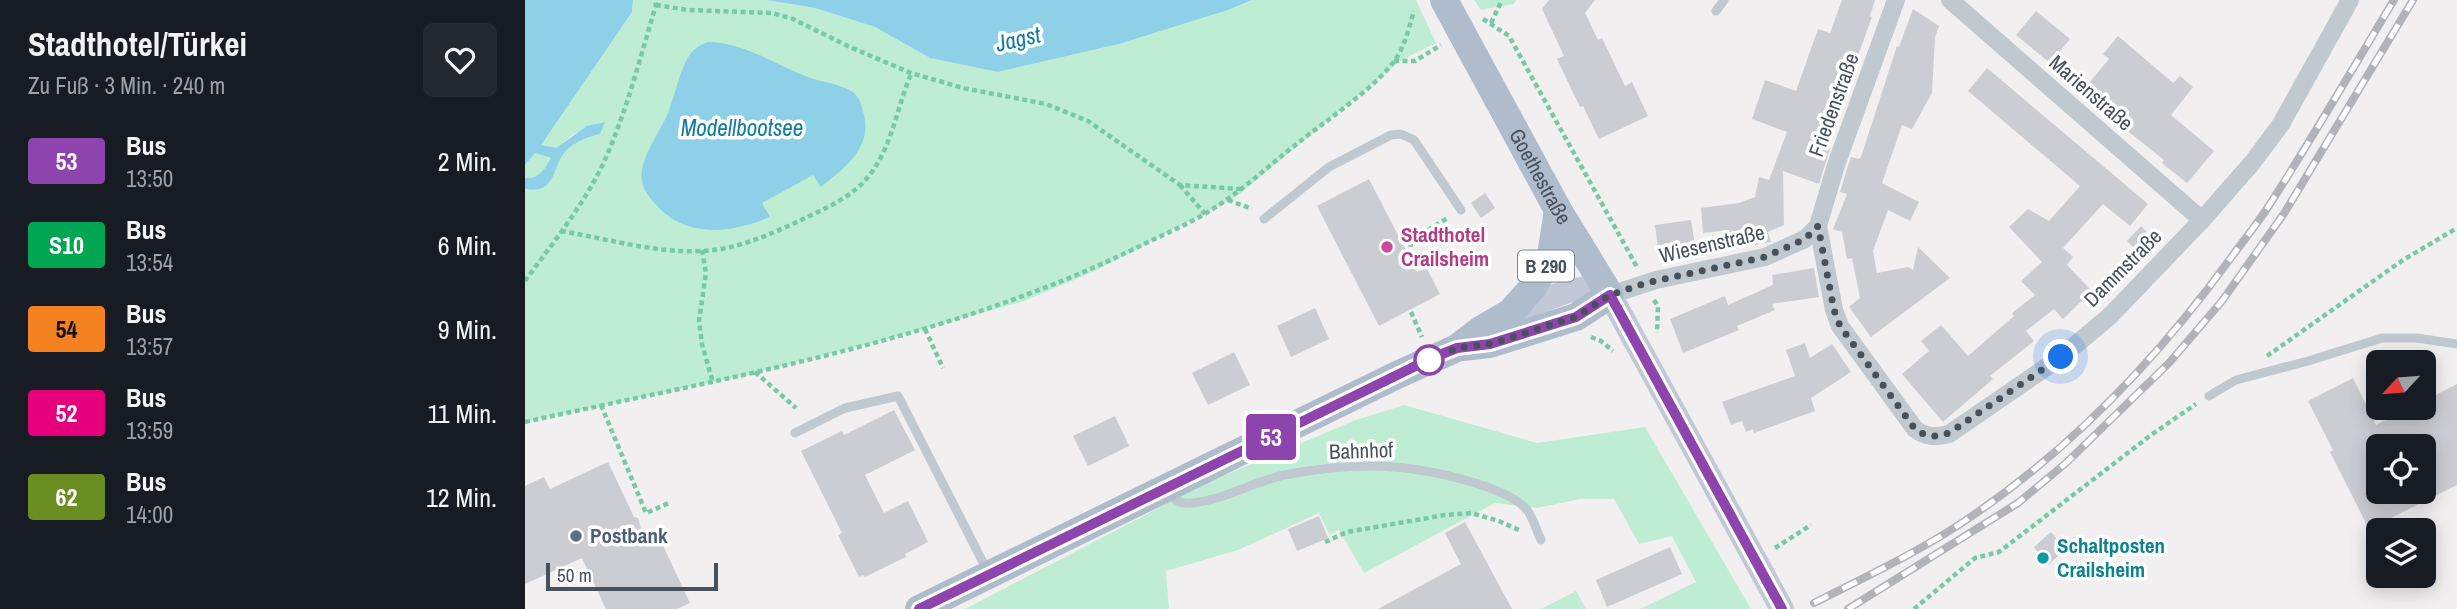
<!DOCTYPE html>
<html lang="de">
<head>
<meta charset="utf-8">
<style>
	:root { --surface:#171b24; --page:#242831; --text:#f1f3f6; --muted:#9ea1a6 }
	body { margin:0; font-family:"Archivo Narrow",sans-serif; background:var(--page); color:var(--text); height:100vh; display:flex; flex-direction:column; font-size:26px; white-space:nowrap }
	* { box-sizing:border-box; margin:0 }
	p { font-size:23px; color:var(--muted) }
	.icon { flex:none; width:38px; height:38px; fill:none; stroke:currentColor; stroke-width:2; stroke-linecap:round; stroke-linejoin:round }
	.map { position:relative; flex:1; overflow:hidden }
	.sheet { display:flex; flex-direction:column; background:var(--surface); width:525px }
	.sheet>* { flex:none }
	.badge { padding:0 14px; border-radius:5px; font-size:24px; line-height:46px }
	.needle { width:46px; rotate:244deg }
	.tools { position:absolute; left:1841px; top:350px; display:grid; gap:14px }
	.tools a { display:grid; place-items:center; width:70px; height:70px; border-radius:10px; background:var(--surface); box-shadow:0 4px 18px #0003; font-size:35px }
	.scale { position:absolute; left:21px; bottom:18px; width:172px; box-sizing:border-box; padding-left:7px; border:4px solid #47515b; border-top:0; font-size:19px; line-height:24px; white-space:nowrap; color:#47515b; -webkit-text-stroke:5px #fff; paint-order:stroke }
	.you { position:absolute; width:35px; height:35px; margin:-18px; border:5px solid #fff; border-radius:50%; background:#1a73e8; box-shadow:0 0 0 10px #1a73e833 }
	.map>.badge { position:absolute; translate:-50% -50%; box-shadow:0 0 0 4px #fff }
	.round { display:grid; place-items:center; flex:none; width:74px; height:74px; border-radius:10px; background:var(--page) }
	.headline { display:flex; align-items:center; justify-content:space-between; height:119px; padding:0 28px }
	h1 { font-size:33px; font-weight:700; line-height:52px }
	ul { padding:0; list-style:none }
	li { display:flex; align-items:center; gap:21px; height:84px; padding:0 28px }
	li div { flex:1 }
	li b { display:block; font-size:26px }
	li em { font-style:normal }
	li .badge { min-width:77px; font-weight:700; text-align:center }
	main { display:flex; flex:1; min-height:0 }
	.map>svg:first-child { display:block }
	.green { fill:#bfedd3 }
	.water { fill:#8ed0e8 }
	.building { fill:#cccdd3; fill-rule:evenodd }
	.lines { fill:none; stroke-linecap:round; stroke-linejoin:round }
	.path { stroke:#78c9a6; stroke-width:4.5; stroke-dasharray:5 3.5; stroke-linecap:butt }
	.service { stroke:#c0c8d0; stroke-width:9 }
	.minor { stroke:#c0c8d0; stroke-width:18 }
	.secondary { stroke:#c0c9d5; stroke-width:24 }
	.primary { stroke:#afbccc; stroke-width:28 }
	.rail-casing { stroke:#b1b3b9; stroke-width:8 }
	.rail { stroke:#fff; stroke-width:5; stroke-dasharray:16; stroke-linecap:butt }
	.line-casing { stroke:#fff; stroke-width:16 }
	.line { stroke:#8e44ad; stroke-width:10 }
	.walk { stroke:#47515b; stroke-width:7; stroke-dasharray:0 12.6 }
	.hotel-dot { fill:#d1479c; stroke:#fff; stroke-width:2.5 }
	.stop-dot { fill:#fff; stroke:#8e44ad; stroke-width:3.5 }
	.service-dot { fill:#5c6f8a; stroke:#fff; stroke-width:2.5 }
	.culture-dot { fill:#0f9aa8; stroke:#fff; stroke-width:2.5 }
	.labels { text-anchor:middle; stroke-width:7; stroke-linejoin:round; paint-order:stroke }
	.shield { fill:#fff; stroke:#7e858c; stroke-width:2 }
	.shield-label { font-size:19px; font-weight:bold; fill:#47515b }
	.street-label { font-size:21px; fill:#47515b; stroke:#fff }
	.hotel-label { font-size:21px; font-weight:bold; fill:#b23c85; stroke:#fff; text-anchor:start }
	.service-label { font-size:21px; font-weight:bold; fill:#4e5e75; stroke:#fff; text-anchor:start }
	.culture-label { font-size:21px; font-weight:bold; fill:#0d838f; stroke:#fff; text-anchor:start }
	.water-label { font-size:23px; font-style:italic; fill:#137ca3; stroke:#fff }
</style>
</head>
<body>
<main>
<section class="sheet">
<div class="headline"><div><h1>Stadthotel/Türkei</h1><p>Zu Fuß · 3 Min. · 240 m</p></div><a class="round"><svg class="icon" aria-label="heart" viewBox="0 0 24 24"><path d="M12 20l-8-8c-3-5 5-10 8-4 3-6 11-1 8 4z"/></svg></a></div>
<ul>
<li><span class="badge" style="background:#8e44ad;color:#fff">53</span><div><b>Bus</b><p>13:50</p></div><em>2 Min.</em></li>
<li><span class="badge" style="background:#00a651;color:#fff">S10</span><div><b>Bus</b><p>13:54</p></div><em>6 Min.</em></li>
<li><span class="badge" style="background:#f58220;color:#111">54</span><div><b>Bus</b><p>13:57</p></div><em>9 Min.</em></li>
<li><span class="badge" style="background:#e6007e;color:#fff">52</span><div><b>Bus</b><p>13:59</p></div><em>11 Min.</em></li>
<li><span class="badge" style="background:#6b8e23;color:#fff">62</span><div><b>Bus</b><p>14:00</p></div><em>12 Min.</em></li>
</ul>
</section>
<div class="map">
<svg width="1932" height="609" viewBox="0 0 1932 609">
	<rect width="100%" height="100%" fill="#f1efef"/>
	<!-- green -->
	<g class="green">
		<path d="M108,0H241L290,8L350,27L405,58L473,72L594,44L703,10L727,0H891L911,43L875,61L711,197L568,272L499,301L367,338L222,375L0,422V189C29,194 26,172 37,156C45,144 62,137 75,134L79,123L48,134L31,149L15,145L107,12Z"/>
		<path d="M949,0H991L989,4L956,10Z"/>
		<path d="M10,153L26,158C20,169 14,179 0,178V165Z"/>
		<path d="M879,405L1012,443L1120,427L1226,609H1115L1171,582L1147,536L1114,544L1089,499H1055L1012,508L970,503L839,573L814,530L805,535L794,513L713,550L641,571L644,609H440L628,511L662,491L831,420Z"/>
		<path d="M1051,591L1061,609H1016Z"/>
	</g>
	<!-- water -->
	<g class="water">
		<path d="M0,0H108L107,12L16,145L31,148L62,126L80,122L75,134C62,137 44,144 37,156C27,172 29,194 0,189V178C14,179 20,169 26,158L10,153L0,165Z"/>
		<path d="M241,0H727L703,10L594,44L473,72L405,58L350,27L290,8Z"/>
		<path d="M184,42C219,43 248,63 280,76C294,82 313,83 326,91C333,95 335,101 337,108C350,145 323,166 296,187L288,175L237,203L245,217C209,232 165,239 135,209C128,201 119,193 117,182C113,159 135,133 143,113C150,96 155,67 166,53C171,47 177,44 184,42Z"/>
	</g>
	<!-- building -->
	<g class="building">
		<path d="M1024,0H1070L1060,13L1073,40L1077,38L1100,86L1107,82L1123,116L1074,139L1058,106L1055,107L1032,59L1039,56L1017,9Z"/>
		<path d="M1317,0H1350L1345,16L1347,17L1300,147L1305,149L1294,184L1258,171L1259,225L1243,232L1246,242L1208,249L1204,230L1178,233L1176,208L1214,203L1230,197L1234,177L1244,180L1262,132L1227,119L1240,80L1271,91L1293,29L1305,33Z"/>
		<path d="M1388,9L1414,26L1410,37L1407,93L1387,129L1377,125L1357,183L1394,202L1385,221L1363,210L1348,251L1352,273L1383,267L1388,270L1393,247L1425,278L1346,337L1324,307L1335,298L1327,258L1322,259L1317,232L1308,229L1322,194L1315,192L1322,169L1326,157L1334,159L1336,157L1372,46L1374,47Z"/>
		<path d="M1511,11L1545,39L1525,63L1491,35Z"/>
		<path d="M1593,36L1648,83L1655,76L1668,87L1646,115L1689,151L1662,183L1637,163L1639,160L1590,121L1592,119L1558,90L1584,59L1578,54Z"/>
		<path d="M1462,68L1623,204L1605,226L1578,204L1538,248L1548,257L1542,265L1567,291L1538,319L1529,309L1501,331L1509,341L1465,376L1468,379L1418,422L1377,374L1404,351L1396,341L1416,325L1443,356L1489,316L1487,313L1510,295L1496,281L1517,262L1484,227L1503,209L1524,221L1555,186L1443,91Z"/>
		<path d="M844,179L892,272L901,267L915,294L854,326L792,206Z"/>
		<path d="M960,193L970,208L956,218L946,203Z"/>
		<path d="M1166,220L1171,251L1134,256L1130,225Z"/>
		<path d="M1616,226L1633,244L1619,258L1602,241Z"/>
		<path d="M1289,268L1294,297L1247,304L1250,310L1212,326L1214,330L1158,353L1145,319L1200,296L1203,305L1248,285L1247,275Z"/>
		<path d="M790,308L804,339L766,357L752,326Z"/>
		<path d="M1280,343L1285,358L1307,344L1326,372L1286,398L1290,411L1229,433L1228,429L1221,432L1217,421L1206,425L1197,402L1270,376L1261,350Z"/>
		<path d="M709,352L725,385L683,405L667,373Z"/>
		<path d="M1828,378L1851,425L1885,408H1899V401L1932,384V485L1844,529L1805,452L1808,450L1783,401ZM1853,446H1899V492H1853Z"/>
		<path d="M369,410L390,450L340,475L359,513L383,501L403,542L380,554L381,557L340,577L338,575L334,577L313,535L317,533L276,451L317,431L319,435Z"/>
		<path d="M590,416L604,446L563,466L548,436Z"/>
		<path d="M83,462L109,517L113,518L120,543L134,537L165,603L152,609H81L57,558L0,584V486L19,477L25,489Z"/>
		<path d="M794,516L803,538L772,551L763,529Z"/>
		<path d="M940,522L987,609H853L936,564L920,533Z"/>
		<path d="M1526,532L1541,549L1523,565L1509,547Z"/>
		<path d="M1145,547L1157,574L1082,607L1071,580Z"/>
	</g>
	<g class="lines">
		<!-- path -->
		<g class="path">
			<path d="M131,5L163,10L247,13L268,19L325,47L386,73L438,88L521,104L563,121L655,185L716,189"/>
			<path d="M958,19L984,36L1112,267"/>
			<path d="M966,23L977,0"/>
			<path d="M869,61H890L916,45"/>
			<path d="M655,185L680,214"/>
			<path d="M703,200L727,209"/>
			<path d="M36,231C91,240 150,260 206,247C230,241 253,231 276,220C299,209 326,198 343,177C367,148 372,107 386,74"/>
			<path d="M177,250L181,273L174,321L177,344L188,383"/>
			<path d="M891,262L885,252L886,241L924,217"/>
			<path d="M0,281C27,244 58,206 78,164C101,114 115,58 131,5L130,0"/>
			<path d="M1129,300L1133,306L1132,333"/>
			<path d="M886,312L897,337"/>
			<path d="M400,329L418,368"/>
			<path d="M1066,337L1076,341L1088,351"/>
			<path d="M1742,356L1878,260L1932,228"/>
			<path d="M230,372L271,408"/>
			<path d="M76,405L121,513L144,503"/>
			<path d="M0,422C208,376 422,341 615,246C637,235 660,226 681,213C715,193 743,166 774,142C802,120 850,88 870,60C880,46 884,27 889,11"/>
			<path d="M800,542L822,532L920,515L946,513L974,521L996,531"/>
			<path d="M1250,548L1286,525"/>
			<path d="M1389,609L1450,558L1474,552L1626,435L1671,404"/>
		</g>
		<!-- service -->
		<g class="service">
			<path d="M1191,11L1199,0"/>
			<path d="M739,219L804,167L866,135L876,134L889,140L936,210"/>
			<path d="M1684,396L1711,380L1783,361L1857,338H1892L1932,344"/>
			<path d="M270,433L320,408L373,396L463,572"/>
			<path d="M644,493C650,501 656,504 667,503C699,500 728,482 759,475C829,462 882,462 950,483C966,488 992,497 1002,510C1008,518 1012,531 1016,540"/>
		</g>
		<!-- minor -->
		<g class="minor">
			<path d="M1425,0L1677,220"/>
			<path d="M1293,226L1309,310L1315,326L1390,429C1402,438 1411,437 1424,434L1536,357L1585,316L1677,220L1727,163L1756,124L1825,0"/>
			<path d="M1085,295L1131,280L1240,257L1280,239L1293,226L1311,165L1371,0"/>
		</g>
		<!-- secondary -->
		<path class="secondary" d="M986,312L1043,291L1061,288L1085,295L1257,609"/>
		<!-- primary -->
		<g class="primary">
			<path id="s1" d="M919,0L1033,210L1085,295L1051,317L965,344L937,347"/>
			<path d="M394,609L872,375L932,348L957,329L986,312L1008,287L1026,256L1033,210"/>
		</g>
		<defs>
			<g id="rail">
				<path d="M1289,603C1342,576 1398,550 1447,516C1548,447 1633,358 1705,259C1718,241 1733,223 1745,204C1788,137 1828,68 1869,0"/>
				<path d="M1323,609L1493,503L1541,463L1644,363L1697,301L1760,212L1888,0"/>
			</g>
		</defs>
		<!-- rail casing -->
		<use href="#rail" class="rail-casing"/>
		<!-- rail -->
		<use href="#rail" class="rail"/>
	</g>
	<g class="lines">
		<defs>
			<path id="line" d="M394,609L907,358L932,348L965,344L1051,317L1085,295L1257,609"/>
		</defs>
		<!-- line casing -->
		<use href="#line" class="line-casing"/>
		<!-- line -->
		<use href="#line" class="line"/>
		<!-- walk -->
		<path class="walk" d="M904,360L932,348L965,344L1051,317L1085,295L1121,283L1240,257L1280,239L1293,226L1309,310L1315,326L1390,429C1402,438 1411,437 1424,433L1536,357"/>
	</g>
	<!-- markers -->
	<circle class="hotel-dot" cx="862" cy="247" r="7"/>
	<circle class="stop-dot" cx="904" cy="360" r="14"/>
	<circle class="service-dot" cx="51" cy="536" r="7"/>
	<circle class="culture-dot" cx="1518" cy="558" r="7"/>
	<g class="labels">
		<!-- shield labels -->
		<rect class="shield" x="993" y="250.5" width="56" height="31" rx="5"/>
		<g class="shield-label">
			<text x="1021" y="273">B 290</text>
		</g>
		<!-- street labels -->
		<g class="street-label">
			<text transform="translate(1566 93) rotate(41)" y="7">Marienstraße</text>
			<text transform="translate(1309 105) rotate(-70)" y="7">Friedenstraße</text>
			<text dy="7" stroke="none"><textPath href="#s1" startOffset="201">Goethestraße</textPath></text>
			<text transform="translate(1187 244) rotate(-13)" y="7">Wiesenstraße</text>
			<text transform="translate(1598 268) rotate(-45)" y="7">Dammstraße</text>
			<text transform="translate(836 451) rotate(-2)" y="7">Bahnhof</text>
		</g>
		<!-- hotel labels -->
		<g class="hotel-label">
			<text x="876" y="242">Stadthotel<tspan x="876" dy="24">Crailsheim</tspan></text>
		</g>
		<!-- service labels -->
		<g class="service-label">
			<text x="65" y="543">Postbank</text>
		</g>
		<!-- culture labels -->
		<g class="culture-label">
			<text x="1532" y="553">Schaltposten<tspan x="1532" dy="24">Crailsheim</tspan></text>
		</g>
		<!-- water labels -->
		<g class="water-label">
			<text transform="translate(493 39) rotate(-13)" y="8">Jagst</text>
			<text x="217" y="136">Modellbootsee</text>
		</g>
	</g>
</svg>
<div class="tools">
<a><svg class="needle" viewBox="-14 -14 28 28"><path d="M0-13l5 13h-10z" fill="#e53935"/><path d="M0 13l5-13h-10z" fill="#9ea1a6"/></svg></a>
<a><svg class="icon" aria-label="locate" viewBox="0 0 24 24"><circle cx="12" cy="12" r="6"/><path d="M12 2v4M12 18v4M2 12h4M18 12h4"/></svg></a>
<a><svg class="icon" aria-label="layers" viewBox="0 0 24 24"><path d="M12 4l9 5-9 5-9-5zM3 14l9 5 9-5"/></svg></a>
</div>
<div class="scale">50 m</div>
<div class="you" style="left:1536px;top:357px"></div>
<b class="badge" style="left:746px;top:437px;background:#8e44ad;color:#fff">53</b>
</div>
</main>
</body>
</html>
